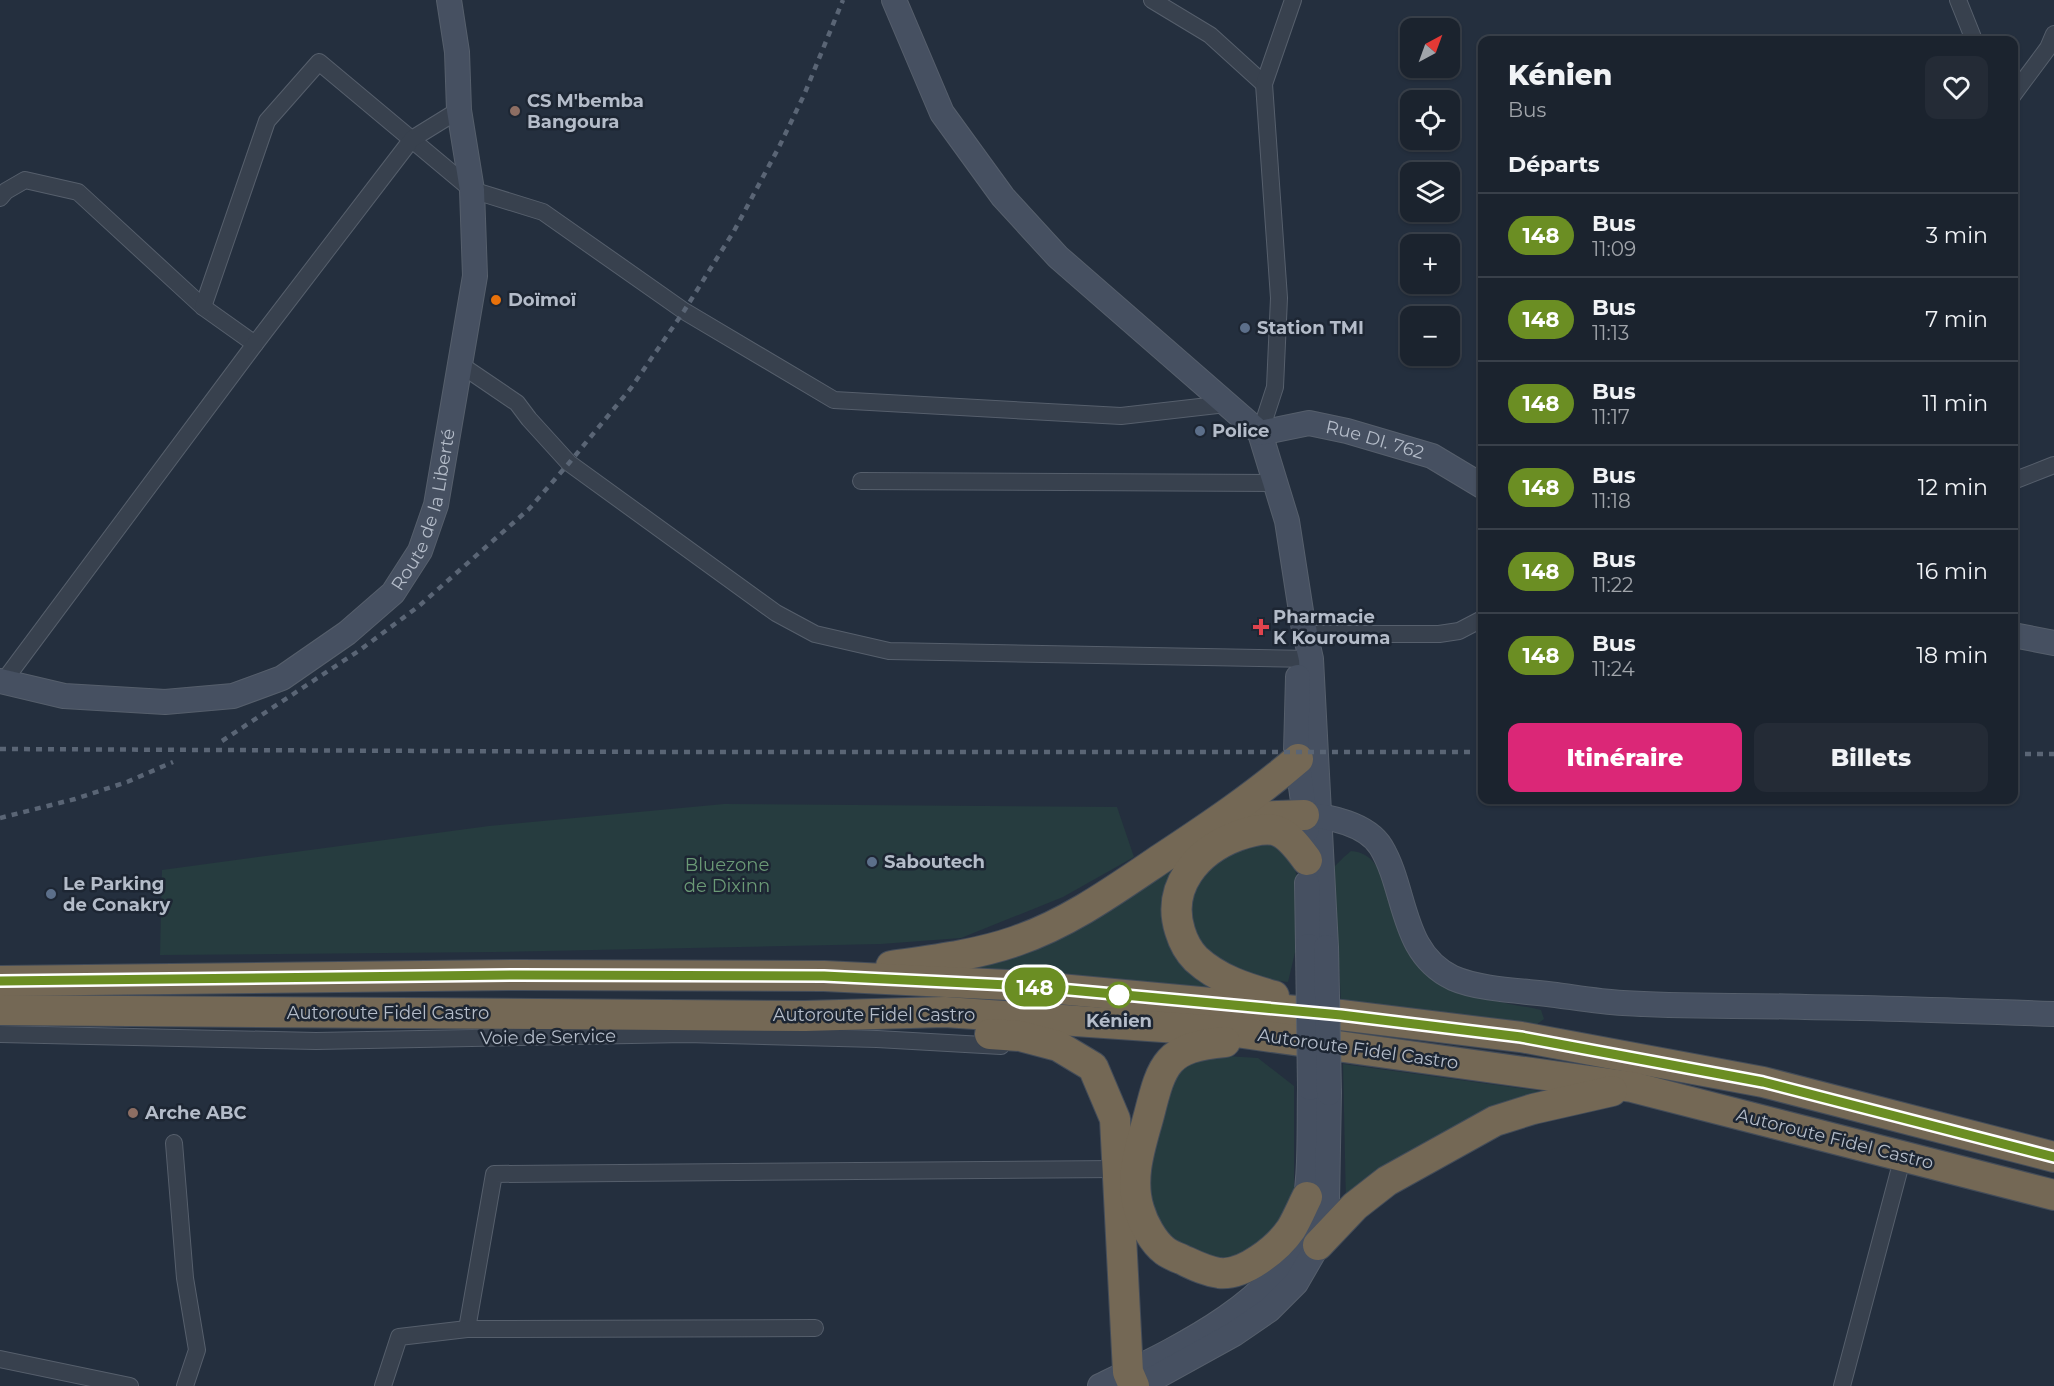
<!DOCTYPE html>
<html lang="fr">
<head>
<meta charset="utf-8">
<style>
	:root { --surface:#1b232e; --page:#242b36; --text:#f1f3f6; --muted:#a0a4aa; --line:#39404a; --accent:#db2777 }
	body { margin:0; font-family:Montserrat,sans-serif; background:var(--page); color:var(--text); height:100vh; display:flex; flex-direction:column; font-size:22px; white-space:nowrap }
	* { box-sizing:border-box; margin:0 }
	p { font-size:20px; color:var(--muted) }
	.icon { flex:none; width:33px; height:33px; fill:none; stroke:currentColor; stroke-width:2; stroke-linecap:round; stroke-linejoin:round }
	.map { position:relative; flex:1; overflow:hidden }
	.drawer { position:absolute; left:1478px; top:36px; width:540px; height:768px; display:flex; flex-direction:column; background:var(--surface); border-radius:12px; box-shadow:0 2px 4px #0004,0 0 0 2px var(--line) }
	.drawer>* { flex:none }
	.badge { padding:0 12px; border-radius:20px; font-size:21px; line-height:39px }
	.needle { width:39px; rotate:41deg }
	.fabs { position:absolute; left:1400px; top:18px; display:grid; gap:12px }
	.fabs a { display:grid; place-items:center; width:60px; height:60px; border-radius:12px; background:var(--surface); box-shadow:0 2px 4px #0004,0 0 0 2px var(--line); font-size:30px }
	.map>.badge { position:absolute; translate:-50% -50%; box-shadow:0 0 0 3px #fff }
	h2 { padding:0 30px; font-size:22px; line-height:54px }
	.round { display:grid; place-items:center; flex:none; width:63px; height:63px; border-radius:12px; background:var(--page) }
	.summary { display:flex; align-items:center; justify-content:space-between; height:102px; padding:0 30px }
	h1 { font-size:28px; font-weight:800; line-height:45px }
	.primary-button { display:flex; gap:12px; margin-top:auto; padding:12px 30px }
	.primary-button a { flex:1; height:69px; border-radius:12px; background:var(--accent); color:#fff; font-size:24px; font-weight:800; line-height:69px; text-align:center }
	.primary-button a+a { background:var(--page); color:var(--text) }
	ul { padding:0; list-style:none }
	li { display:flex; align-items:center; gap:18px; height:84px; padding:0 30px; border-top:2px solid var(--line) }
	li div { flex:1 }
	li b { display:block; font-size:22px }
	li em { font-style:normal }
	li .badge { min-width:66px; font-weight:700; text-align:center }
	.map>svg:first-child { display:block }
	.green { fill:#263c3f }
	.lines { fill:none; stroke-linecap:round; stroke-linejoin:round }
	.street-casing { stroke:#565f6c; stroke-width:18 }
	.secondary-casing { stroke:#565f6c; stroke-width:26 }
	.highway-casing { stroke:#434c59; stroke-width:32 }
	.street { stroke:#38414e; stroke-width:16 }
	.secondary { stroke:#465061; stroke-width:24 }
	.highway { stroke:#746855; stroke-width:30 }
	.rail { stroke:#5a6575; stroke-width:4.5; stroke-dasharray:6 6; stroke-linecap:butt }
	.secondary-bridge-casing { stroke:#565f6c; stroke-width:26; stroke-linecap:butt }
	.secondary-bridge { stroke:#465061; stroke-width:24 }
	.line-casing { stroke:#fff; stroke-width:14 }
	.line { stroke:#6b8e23; stroke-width:9 }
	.education-dot { fill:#8d6e63; stroke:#1d2633; stroke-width:2 }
	.food-dot { fill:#e8710a; stroke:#1d2633; stroke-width:2 }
	.service-dot { fill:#5c6f8a; stroke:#1d2633; stroke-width:2 }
	.health-dot { fill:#e0444e; stroke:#1d2633; stroke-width:2 }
	.stop-dot { fill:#fff; stroke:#6b8e23; stroke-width:3 }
	.labels { text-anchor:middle; stroke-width:5; stroke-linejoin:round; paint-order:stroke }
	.poi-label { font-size:18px; font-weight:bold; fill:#b4bcc9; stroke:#1d2633; text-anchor:start }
	.street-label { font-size:18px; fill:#b4bcc9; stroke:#1d2633 }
	.park-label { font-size:18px; fill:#6b9a76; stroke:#1d2633 }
	.stop-label { font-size:18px; font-weight:bold; fill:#b4bcc9; stroke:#1d2633 }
</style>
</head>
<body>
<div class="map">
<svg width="2054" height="1386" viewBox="0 0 2054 1386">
	<rect width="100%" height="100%" fill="#242f3e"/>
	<!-- green -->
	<g class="green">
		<path d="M724,804L1117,807L1134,857L1063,897L961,938L881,944L494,952L160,955L162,870L489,826Z"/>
		<path d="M1254,843L1280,844L1290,853L1298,880L1297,944L1288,982L1250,978L1207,959L1187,933C1189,919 1189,904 1192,891C1198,867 1234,851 1254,843Z"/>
		<path d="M1203,848L1168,920L1258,1002L950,967Z"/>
		<path d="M1351,851C1394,854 1386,922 1408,949C1413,954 1483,997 1491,999C1507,1005 1525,1006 1541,1010L1544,1019L1532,1028L1341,1002L1334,867L1344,857Z"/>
		<path d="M1210,1055L1258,1058L1294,1086V1212L1283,1233L1222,1265L1161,1233L1147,1189L1164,1090L1187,1063Z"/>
		<path d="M1343,1064L1569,1095L1346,1204Z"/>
	</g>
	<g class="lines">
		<defs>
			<g id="street">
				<path d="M1152,0L1210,35L1264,84"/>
				<path d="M1958,0L1974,40"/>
				<path d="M2013,95L2048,48L2054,34"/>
				<path d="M0,198L6,191L25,180L78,192L203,307L255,344"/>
				<path d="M203,307L267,121L319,62L472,190L543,212L684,311L834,400L1121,416L1226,404"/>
				<path d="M461,365L517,403L529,419L569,463L776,613L815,634L889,651L1311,659"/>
				<path d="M1260,433L1275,387L1279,298L1264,84L1293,0"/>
				<path d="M861,481L1277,483"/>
				<path d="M2013,481L2054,465"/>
				<path d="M1305,634H1439L1459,631L1482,619"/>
				<path d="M3,682L255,344L412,139L459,110"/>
				<path d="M0,1034L316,1041L686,1034L877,1039L1001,1046"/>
				<path d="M174,1143L185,1278L197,1350L185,1386"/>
				<path d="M467,1329L494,1174L1116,1169"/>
				<path d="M0,1359L130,1386"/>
				<path d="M383,1386L399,1337L467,1329L815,1328"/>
				<path d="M1842,1386L1903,1156"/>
			</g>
			<g id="secondary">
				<path d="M894,0L942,113L1003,197L1058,257L1260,433L1287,521L1303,624L1311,659L1326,947"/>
				<path id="s1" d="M1260,433L1309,423L1347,431L1432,456L1482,486"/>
				<path d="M2013,635L2054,643"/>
				<path d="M1298,677L1296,751L1307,830"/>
				<path id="s2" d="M0,681L64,696L165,702L233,696L282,678L347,633L393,593L420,551L436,505L475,276L472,190L459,110L457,52L449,0"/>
				<path d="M1304,815C1329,816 1367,824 1381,847C1407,890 1400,953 1453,978C1480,990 1526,991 1556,995C1578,998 1601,1002 1623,1003C1684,1007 1745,1005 1805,1007C1888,1008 1971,1011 2054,1014"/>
				<path d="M1307,883L1308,946"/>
				<path d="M1100,1386C1163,1355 1282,1303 1300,1229C1312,1184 1309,1134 1310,1088"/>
				<path d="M1140,1386L1234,1334L1269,1310L1296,1283L1318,1245L1327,1201L1329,1093"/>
			</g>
			<g id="highway">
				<path d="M1250,817L1304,815"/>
				<path d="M891,966C933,960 976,955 1016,941C1069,923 1116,889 1162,858C1209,827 1255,796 1298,759"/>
				<path d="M0,981L517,975L824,976L1027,986L1341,1015L1521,1037L1763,1082L2054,1157"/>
				<path d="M1274,996C1246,988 1219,980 1196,959C1189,952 1183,941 1180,931C1166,887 1197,851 1237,836C1248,832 1262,828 1274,830C1288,833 1299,849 1307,860"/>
				<path d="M0,1010L805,1016L945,1012L1236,1032L1632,1087L2054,1195"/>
				<path d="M990,1034L1020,1036L1058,1046L1093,1067L1115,1119L1128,1372L1134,1386"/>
				<path d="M1225,1042C1167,1047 1162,1063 1149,1115C1141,1145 1129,1177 1139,1209C1143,1223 1153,1242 1165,1251C1169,1254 1176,1257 1181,1259C1194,1265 1205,1271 1219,1273C1244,1276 1278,1248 1291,1229C1297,1219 1302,1207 1307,1197"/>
				<path d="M1318,1245L1355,1206L1387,1181L1495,1121L1533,1109L1612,1091"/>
			</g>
		</defs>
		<!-- street casing -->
		<use href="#street" class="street-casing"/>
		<!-- secondary casing -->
		<use href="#secondary" class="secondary-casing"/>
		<!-- highway casing -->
		<use href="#highway" class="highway-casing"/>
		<!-- street -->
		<use href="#street" class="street"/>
		<!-- secondary -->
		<use href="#secondary" class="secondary"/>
		<!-- highway -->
		<use href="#highway" class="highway"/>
		<!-- rail -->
		<g class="rail">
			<path d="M222,741L360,650L419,606L529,509L569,463L631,388L684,311L734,231L779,147L804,95L843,0"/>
			<path d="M0,749L658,752H1482"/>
			<path d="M2013,754H2054"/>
			<path d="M0,818L75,799L127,782L173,762"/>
		</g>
		<defs>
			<g id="secondary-bridge">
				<path d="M1308,946L1310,1088"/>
				<path d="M1326,947L1329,1093"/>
			</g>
		</defs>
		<!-- secondary-bridge casing -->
		<use href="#secondary-bridge" class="secondary-bridge-casing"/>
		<!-- secondary-bridge -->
		<use href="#secondary-bridge" class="secondary-bridge"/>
	</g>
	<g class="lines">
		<defs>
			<path id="line" d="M0,981L517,975L824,976L1027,986L1341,1015L1521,1037L1763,1082L2054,1157"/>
		</defs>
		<!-- line casing -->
		<use href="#line" class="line-casing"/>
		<!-- line -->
		<use href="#line" class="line"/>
	</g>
	<!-- markers -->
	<g class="education-dot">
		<circle cx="515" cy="111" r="6"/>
		<circle cx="133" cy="1113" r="6"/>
	</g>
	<circle class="food-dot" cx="496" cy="300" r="6"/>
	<g class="service-dot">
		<circle cx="1245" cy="328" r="6"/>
		<circle cx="1200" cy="431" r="6"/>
		<circle cx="872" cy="862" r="6"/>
		<circle cx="51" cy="894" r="6"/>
	</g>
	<path class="health-dot" d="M1258 618h6v6h6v6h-6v6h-6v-6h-6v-6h6z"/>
	<circle class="stop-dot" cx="1119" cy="995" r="12"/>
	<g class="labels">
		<!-- poi labels -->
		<g class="poi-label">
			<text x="527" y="107">CS M'bemba<tspan x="527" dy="21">Bangoura</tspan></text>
			<text x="508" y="306">Doïmoï</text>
			<text x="1257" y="334">Station TMI</text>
			<text x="1212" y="437">Police</text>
			<text x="1273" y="623">Pharmacie<tspan x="1273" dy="21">K Kourouma</tspan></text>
			<text x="884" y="868">Saboutech</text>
			<text x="63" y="890">Le Parking<tspan x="63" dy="21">de Conakry</tspan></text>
			<text x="145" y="1119">Arche ABC</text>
		</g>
		<!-- street labels -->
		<g class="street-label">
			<text dy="6" stroke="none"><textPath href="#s1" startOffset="118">Rue DI. 762</textPath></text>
			<text dy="6" stroke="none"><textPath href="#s2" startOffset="518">Route de la Liberté</textPath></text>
			<text x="388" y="1019">Autoroute Fidel Castro</text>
			<text x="874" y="1021">Autoroute Fidel Castro</text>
			<text transform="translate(548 1037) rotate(-1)" y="6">Voie de Service</text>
			<text transform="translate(1358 1049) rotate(8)" y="6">Autoroute Fidel Castro</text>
			<text transform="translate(1835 1139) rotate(14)" y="6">Autoroute Fidel Castro</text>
		</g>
		<!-- park labels -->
		<g class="park-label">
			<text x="727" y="871">Bluezone<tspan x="727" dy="21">de Dixinn</tspan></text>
		</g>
		<!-- stop labels -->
		<g class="stop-label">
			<text x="1119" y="1027">Kénien</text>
		</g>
	</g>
</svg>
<div class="fabs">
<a><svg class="needle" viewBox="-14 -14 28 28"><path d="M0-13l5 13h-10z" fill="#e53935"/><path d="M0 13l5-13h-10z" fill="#a0a4aa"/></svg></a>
<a><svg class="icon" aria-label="locate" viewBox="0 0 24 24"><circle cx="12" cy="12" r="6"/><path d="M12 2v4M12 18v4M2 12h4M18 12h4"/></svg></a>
<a><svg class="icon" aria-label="layers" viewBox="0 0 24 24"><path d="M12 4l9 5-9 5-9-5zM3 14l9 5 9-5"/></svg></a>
<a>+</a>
<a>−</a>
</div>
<b class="badge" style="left:1035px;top:987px;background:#6b8e23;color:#fff">148</b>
<section class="drawer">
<div class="summary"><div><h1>Kénien</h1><p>Bus</p></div><a class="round"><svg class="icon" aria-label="heart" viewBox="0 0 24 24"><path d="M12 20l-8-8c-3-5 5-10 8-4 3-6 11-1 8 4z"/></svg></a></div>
<h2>Départs</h2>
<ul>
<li><span class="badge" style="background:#6b8e23;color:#fff">148</span><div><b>Bus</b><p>11:09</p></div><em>3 min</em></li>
<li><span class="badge" style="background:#6b8e23;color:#fff">148</span><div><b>Bus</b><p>11:13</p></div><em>7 min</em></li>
<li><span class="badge" style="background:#6b8e23;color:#fff">148</span><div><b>Bus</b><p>11:17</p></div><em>11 min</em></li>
<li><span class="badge" style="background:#6b8e23;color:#fff">148</span><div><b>Bus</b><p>11:18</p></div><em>12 min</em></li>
<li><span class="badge" style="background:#6b8e23;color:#fff">148</span><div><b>Bus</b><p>11:22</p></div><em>16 min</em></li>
<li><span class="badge" style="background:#6b8e23;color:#fff">148</span><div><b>Bus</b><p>11:24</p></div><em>18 min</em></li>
</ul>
<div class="primary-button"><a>Itinéraire</a><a>Billets</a></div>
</section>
</div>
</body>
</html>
